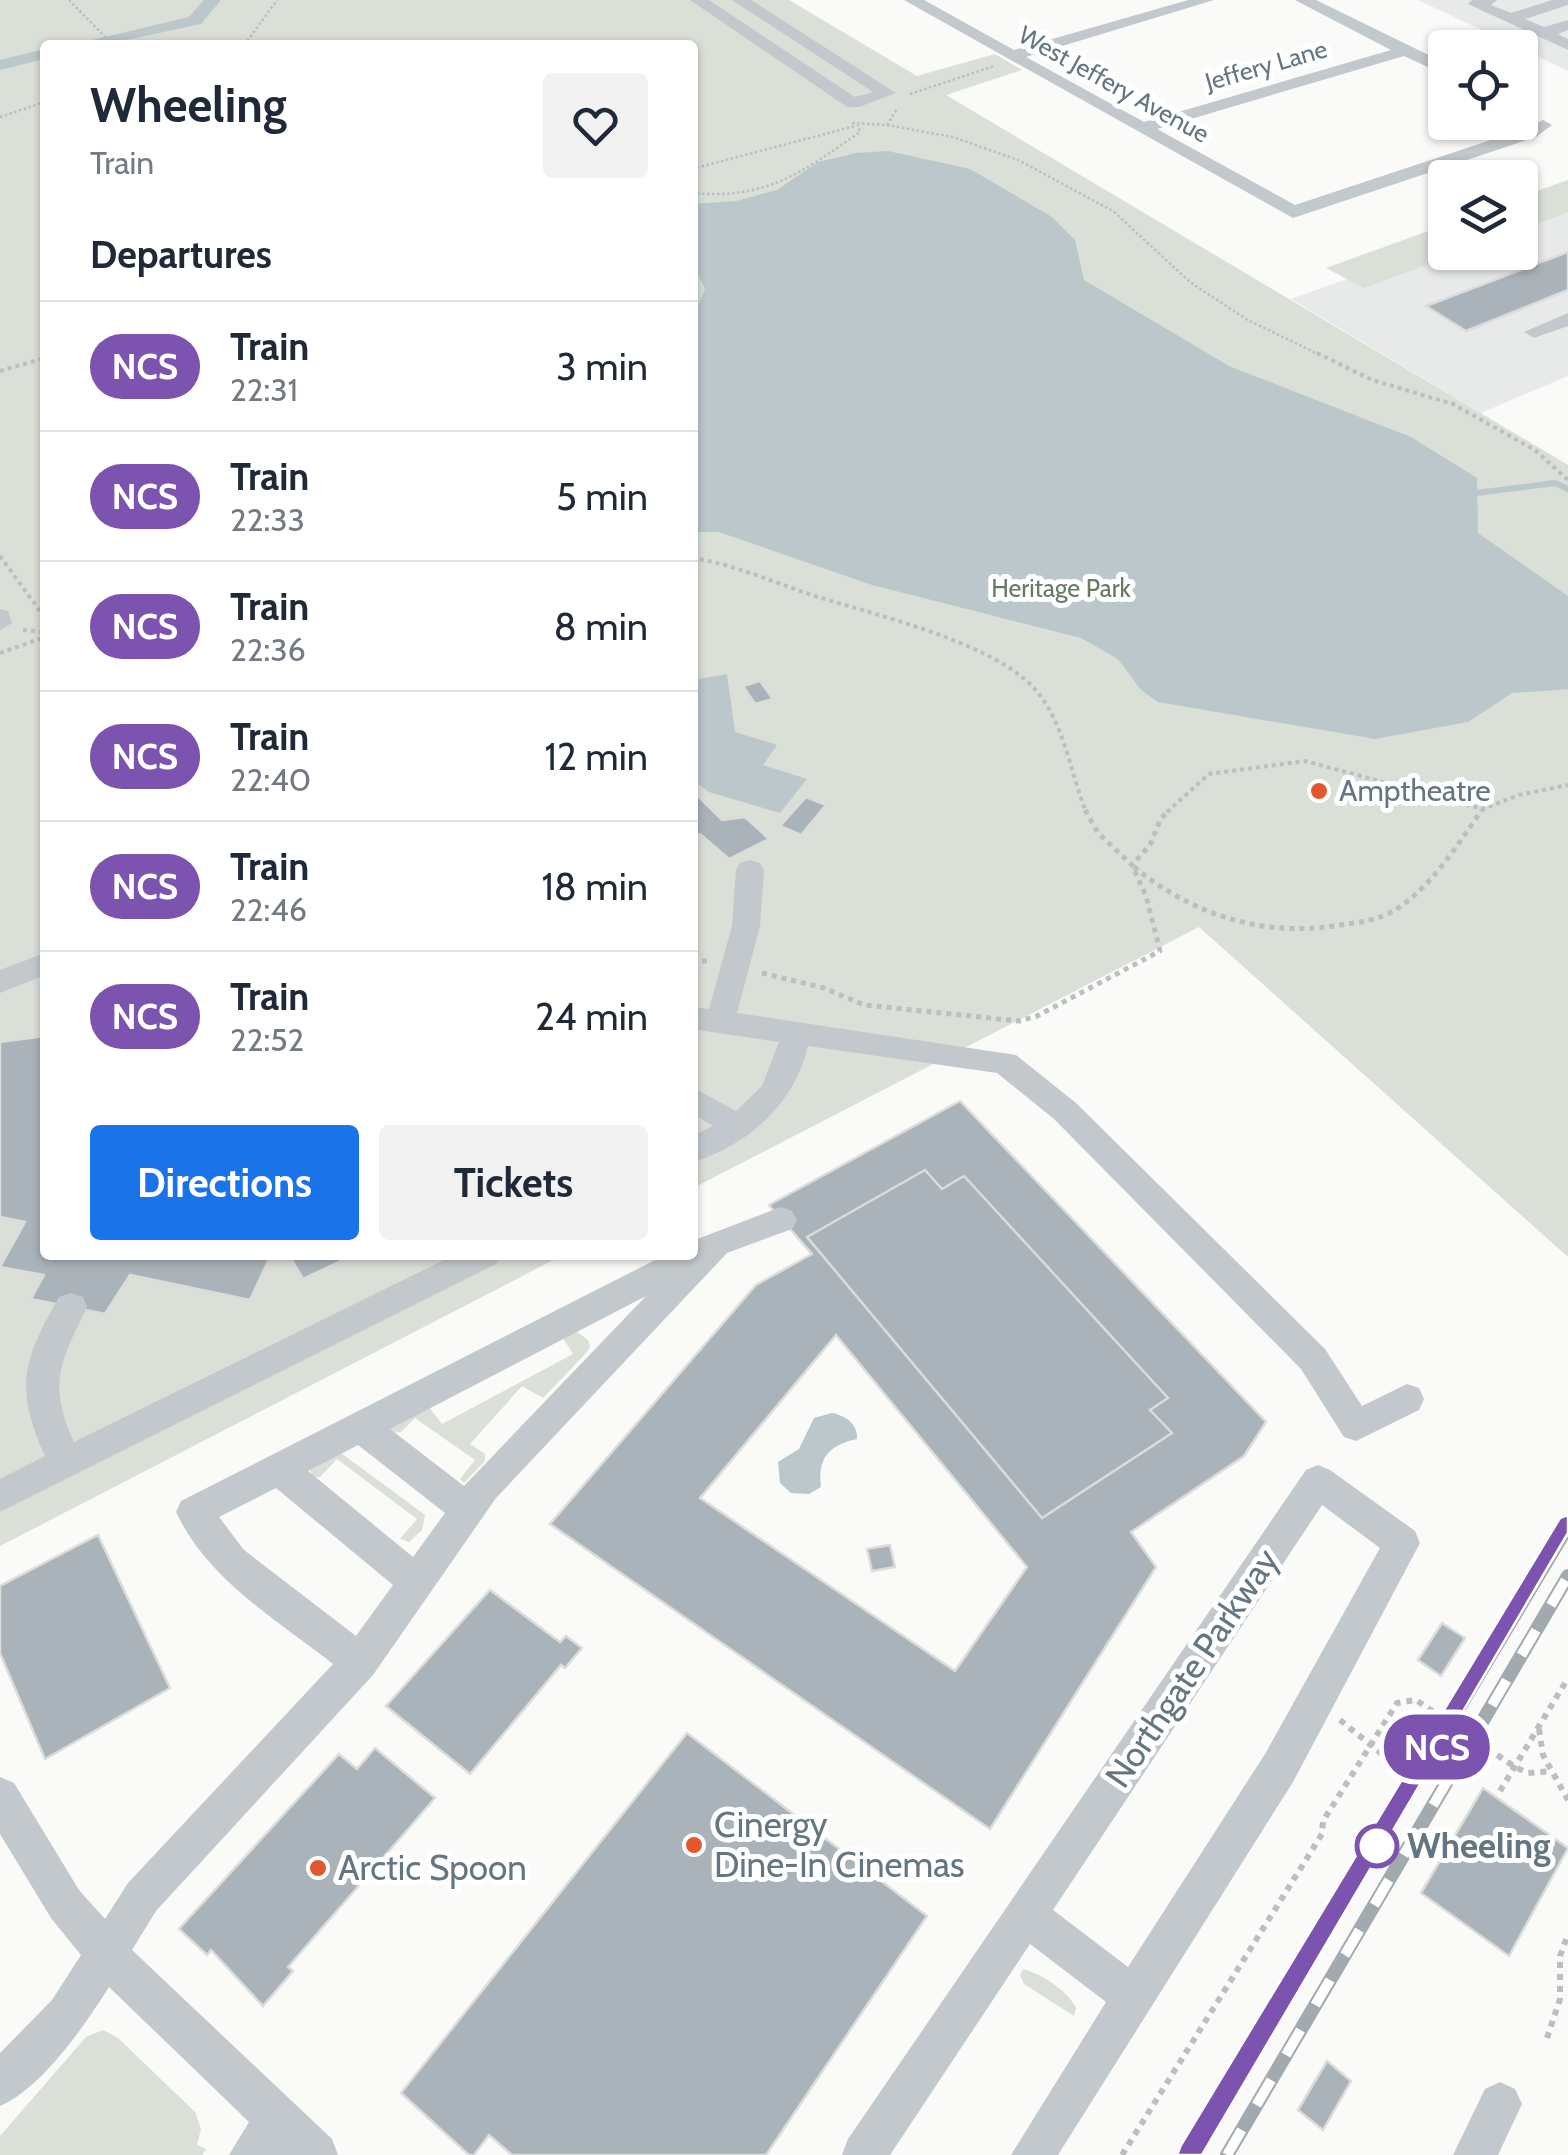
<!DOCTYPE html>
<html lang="en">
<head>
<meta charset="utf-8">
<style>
	:root { --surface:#fff; --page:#f2f2f3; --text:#1f2937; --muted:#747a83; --line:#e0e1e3; --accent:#1a73e8 }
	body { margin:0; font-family:Cabin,sans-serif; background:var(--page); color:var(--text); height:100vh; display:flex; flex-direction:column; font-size:38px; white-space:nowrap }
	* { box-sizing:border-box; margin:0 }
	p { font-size:32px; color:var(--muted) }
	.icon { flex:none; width:55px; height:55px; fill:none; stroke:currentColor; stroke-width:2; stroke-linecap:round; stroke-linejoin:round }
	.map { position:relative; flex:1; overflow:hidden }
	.panel { position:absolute; left:40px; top:40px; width:658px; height:1220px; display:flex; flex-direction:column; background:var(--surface); border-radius:10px; box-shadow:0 2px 8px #0004 }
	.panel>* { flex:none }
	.badge { padding:0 20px; border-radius:32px; font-size:35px; line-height:65px }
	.buttons { position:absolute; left:1428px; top:30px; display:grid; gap:20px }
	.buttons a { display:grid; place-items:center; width:110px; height:110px; border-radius:10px; background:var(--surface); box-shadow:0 2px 8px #0004; font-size:50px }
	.map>.badge { position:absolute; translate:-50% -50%; box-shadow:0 0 0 5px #fff }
	h2 { padding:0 50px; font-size:38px; line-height:90px }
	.round { display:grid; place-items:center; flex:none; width:105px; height:105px; border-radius:10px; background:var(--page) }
	.headline { display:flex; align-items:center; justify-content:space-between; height:170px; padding:0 50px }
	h1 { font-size:48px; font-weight:700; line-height:75px }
	.primary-button { display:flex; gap:20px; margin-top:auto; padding:20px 50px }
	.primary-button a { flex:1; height:115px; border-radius:10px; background:var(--accent); color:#fff; font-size:40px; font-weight:700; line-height:115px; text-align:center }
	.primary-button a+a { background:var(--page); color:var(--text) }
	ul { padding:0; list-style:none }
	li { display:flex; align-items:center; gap:30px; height:130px; padding:0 50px; border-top:2px solid var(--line) }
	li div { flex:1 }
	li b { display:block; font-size:38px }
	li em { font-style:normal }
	li .badge { min-width:110px; font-weight:700; text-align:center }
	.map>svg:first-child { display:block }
	.built { fill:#e8e9e9 }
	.green { fill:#dadfd7 }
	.water { fill:#bbc7cb }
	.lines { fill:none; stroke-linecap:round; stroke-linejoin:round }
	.stream { stroke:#bbc7cb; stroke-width:6 }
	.canal { fill:#bbc7cb; fill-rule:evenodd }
	.building { fill:#aab3b9; stroke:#dcdcda; stroke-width:2.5; fill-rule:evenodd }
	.path-far3 { stroke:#bbbfc2; stroke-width:2.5; stroke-dasharray:2.5 2.5; stroke-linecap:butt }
	.path-far2 { stroke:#bbbfc2; stroke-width:4; stroke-dasharray:4 4; stroke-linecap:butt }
	.path-far1 { stroke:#bbbfc2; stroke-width:5; stroke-dasharray:5 5; stroke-linecap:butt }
	.path { stroke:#bbbfc2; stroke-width:6; stroke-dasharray:6 6; stroke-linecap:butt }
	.minor { fill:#c3c8cc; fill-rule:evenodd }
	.rail-casing { stroke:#a2aab0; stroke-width:14 }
	.rail { stroke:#fff; stroke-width:10; stroke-dasharray:29; stroke-linecap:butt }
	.line { fill:#7c53af; stroke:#fff; stroke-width:2.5 }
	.poi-dot { fill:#e4572e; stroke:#fff; stroke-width:4 }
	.stop-dot { fill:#fff; stroke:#7c53af; stroke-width:5 }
	.labels { text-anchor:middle; stroke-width:10; stroke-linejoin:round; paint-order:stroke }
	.far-street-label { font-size:25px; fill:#657683; stroke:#fff }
	.far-park-label { font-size:25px; fill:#687a64; stroke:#fff }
	.poi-label { font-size:30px; fill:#657683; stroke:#fff; text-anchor:start }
	.near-street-label { font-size:35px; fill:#657683; stroke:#fff }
	.near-poi-label { font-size:35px; fill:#657683; stroke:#fff; text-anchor:start }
	.near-stop-label { font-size:35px; font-weight:bold; fill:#657683; stroke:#fff; text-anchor:start }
</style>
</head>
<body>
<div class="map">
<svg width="1568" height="2155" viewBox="0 0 1568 2155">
	<rect width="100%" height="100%" fill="#fafaf8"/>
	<!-- built -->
	<g class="built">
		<path d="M1418,0H1568V71L1520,48Z"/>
		<path d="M1568,200V376L1481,413L1291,299L1445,244V252H1520V217Z"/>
	</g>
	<!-- green -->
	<g class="green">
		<path d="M0,0H789L917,76L995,54L1022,70L946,95L1568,465V1257L1199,927L693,1188L692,45H45V1255H563L0,1546Z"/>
		<path d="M1568,180V212L1520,230V197Z"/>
		<path d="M1445,225V252L1459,253L1364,288L1326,268Z"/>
		<path d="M577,1332L588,1340L590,1347L586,1353L543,1398L522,1386L470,1444L485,1454V1461L464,1483L460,1479L475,1460L415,1418L401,1432L392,1433L389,1427L429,1407L442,1424L573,1354L563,1338Z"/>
		<path d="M341,1453L425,1515L422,1530L409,1542L400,1539L417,1519L337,1459L320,1477H313L310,1470Z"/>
		<path d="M1023,1969C1042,1974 1068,1991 1076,2008L1074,2016L1024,1984L1020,1975Z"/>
		<path d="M103,2030L118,2038L195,2112L201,2129L197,2145L206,2149L202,2155H0V2136L86,2037Z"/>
	</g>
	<!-- water -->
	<g class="water">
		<path d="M888,151L970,169L1052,217L1075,240L1084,280L1229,366L1411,437L1477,478L1478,533L1568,596V689L1512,693L1468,722L1375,739L1158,702L1141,690L1118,659L1081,638L872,585L719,532H693V318L705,289L693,264V204L736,201L777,190L818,162L856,153Z"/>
		<path d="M727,674L735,732L777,745L763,765L807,779L780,813L709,792L693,780V680Z"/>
		<path d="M832,1413C846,1416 858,1424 857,1439C829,1445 817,1458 821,1487L809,1494L791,1493L780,1483L778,1462L799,1449L814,1418Z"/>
	</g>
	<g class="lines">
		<!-- stream -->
		<path class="stream" d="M1468,494L1555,483L1568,489"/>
		<!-- canal -->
		<g class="canal">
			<path d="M204,0H221L201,24L103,45H71L189,17Z"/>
			<path d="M45,49V59L0,70V60Z"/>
		</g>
	</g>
	<!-- building -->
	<g class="building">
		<path d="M1568,252V290L1466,331L1426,306Z"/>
		<path d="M760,681L773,699L755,704L743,686Z"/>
		<path d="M699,797L722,820L745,817L769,839L729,859L700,834L692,835V800Z"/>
		<path d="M806,797L826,805L801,835L780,826Z"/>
		<path d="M45,1036V1255H271L250,1300L130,1275L105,1314L31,1299L44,1275L0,1267L25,1222L0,1217V1042Z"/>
		<path d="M960,1101L1266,1422L1244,1456L1131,1532L1156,1567L990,1829L550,1524L756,1285L812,1254L769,1205ZM836,1335L1027,1567L955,1671L700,1498Z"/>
		<path d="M925,1170L942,1189L964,1176L1168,1398L1150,1410L1172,1433L1042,1518L807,1237Z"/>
		<path d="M289,1255H354L303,1279Z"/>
		<path d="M98,1535L170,1688L45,1759L0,1653V1586Z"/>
		<path d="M890,1545L895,1567L872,1571L867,1549Z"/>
		<path d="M490,1590L560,1642L566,1636L582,1648L565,1668L561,1665L470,1774L386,1706Z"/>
		<path d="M1442,1623L1465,1638L1441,1676L1418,1660Z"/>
		<path d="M687,1733L927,1916L766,2155H512L489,2135L474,2155H469L401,2093Z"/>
		<path d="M375,1748L435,1798L288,1967L293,1971L263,2006L211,1950L207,1955L179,1929L339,1754L357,1769Z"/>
		<path d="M1483,1788L1568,1848L1509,1956L1421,1893Z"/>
		<path d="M1327,2061L1351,2081L1323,2130L1298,2110Z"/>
	</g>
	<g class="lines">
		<!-- path-far3 -->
		<g class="path-far3">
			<path d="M69,0L113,45"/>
			<path d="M238,45L248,40L277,0"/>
			<path d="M910,94L994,66"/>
			<path d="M0,117L45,102"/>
			<path d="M852,123L887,125L897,109"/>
			<path d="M887,125L953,137L1018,160L1113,211L1190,282L1246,319L1322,356"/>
			<path d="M692,169L855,126"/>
			<path d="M692,193C766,200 801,173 860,132L858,125"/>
		</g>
		<!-- path-far2 -->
		<g class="path-far2">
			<path d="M1317,353L1372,380L1453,404L1535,450L1568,480"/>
			<path d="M0,371L45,358"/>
			<path d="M0,556L45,618"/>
			<path d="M692,558C733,564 770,581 809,594C870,614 988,640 1033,687C1064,720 1070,772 1086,812"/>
			<path d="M23,630L45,632"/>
			<path d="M0,653L45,637"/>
			<path d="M1167,812L1209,774L1305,761L1483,809L1519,795L1568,785"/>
		</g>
		<!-- path-far1 -->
		<g class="path-far1">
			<path d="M1085,810L1098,833L1132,865L1150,845L1161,818L1170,810"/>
			<path d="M1134,867C1193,915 1264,938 1340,925C1361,922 1380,920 1398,908C1434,884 1457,845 1482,810"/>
			<path d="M692,960L707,961"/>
			<path d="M762,973L824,988L864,1005L1019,1021L1037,1016L1160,951L1146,896L1132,865"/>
		</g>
		<!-- path -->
		<g class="path">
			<path d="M1340,1720L1393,1763"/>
			<path d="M1539,1729L1543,1755L1568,1800"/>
			<path d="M1500,1791L1568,1678"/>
			<path d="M1547,2038L1560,1999V1956L1568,1934"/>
			<path d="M1122,2155L1322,1834L1323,1821L1397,1703L1416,1700L1515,1767L1528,1773L1551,1771"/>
		</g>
		<!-- minor -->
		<g class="minor">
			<path d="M690,0H709L855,97L873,92L732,0H751L896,93L859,107H847Z"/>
			<path d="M904,0H924L1014,50L1188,0H1214L1026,57L1144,122L1391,50L1295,0H1316L1445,63V75L1404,56L1157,129L1295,205L1524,129L1543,120L1552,125L1536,137L1293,218Z"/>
			<path d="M1497,0L1491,5L1511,13L1552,0H1568V5L1525,19L1544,27L1568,20V30L1558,34L1568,39V50L1468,4L1472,0Z"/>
			<path d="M1568,313V326L1534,338L1524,332Z"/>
			<path d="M0,609L8,611L12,623L0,630Z"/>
			<path d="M750,860L760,863L764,870L760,926L737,1013L1016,1055L1076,1103L1325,1349L1362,1406L1407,1384L1419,1388L1424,1399L1419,1410L1356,1441L1344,1437L1301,1369L1054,1119L997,1073L808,1046C794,1105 749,1144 692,1163V1136L713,1126L692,1113V1087L736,1111L762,1086L779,1042L692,1029V1007L709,1009L732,926L736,870L740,863Z"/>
			<path d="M45,953V975L0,993V970Z"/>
			<path d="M781,1207L792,1211L797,1220L792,1229L727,1253L496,1498L373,1675L156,1911L132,1950L332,2139L338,2155H229L249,2122L109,1987C85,2025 42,2088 0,2106V2053L52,2000L81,1955L51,1918L0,1834V1777L14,1783L79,1890L105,1919L128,1883L333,1664C277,1620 207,1579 176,1512L181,1501L665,1255H692V1241ZM646,1296L464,1486L390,1429ZM358,1445L445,1513L413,1557L308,1471ZM276,1488L393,1585L356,1636L244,1550L219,1517Z"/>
			<path d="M454,1255H501L496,1264L0,1512V1479L45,1456C14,1388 23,1360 59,1297L71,1293L83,1297L87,1307C61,1361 47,1383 74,1442Z"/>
			<path d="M1318,1465L1330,1470L1415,1531L1420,1543L1293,1782L1058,2155H1011L1106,2002L1030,1944L890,2155H842L848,2139L1306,1470ZM1322,1505L1380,1548L1265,1754L1128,1967L1053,1910Z"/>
			<path d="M1500,2082L1515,2089L1522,2104L1498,2155H1453L1485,2089Z"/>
		</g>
		<defs>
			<g id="rail">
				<path d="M1191,2155L1568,1526"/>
				<path d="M1227,2155L1568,1576"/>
			</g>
		</defs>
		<!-- rail casing -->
		<use href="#rail" class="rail-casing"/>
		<!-- rail -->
		<use href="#rail" class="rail"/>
	</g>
	<!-- line -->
	<path class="line" d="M1568,1515V1533L1202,2155H1177L1181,2145L1560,1518Z"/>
	<!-- markers -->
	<g class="poi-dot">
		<circle cx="1319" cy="791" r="10"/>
		<circle cx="694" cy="1845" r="10"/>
		<circle cx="318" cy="1868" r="10"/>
	</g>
	<circle class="stop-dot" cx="1377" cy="1846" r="20"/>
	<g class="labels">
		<!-- far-street labels -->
		<g class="far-street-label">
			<text transform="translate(1266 65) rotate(-16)" y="9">Jeffery Lane</text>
			<text transform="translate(1114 84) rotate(29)" y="9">West Jeffery Avenue</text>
		</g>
		<!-- far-park labels -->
		<g class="far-park-label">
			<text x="1061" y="597">Heritage Park</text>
		</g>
		<!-- poi labels -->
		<g class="poi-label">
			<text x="1339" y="801">Amptheatre</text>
		</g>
		<!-- near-street labels -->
		<g class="near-street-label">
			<text transform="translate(1192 1668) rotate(-56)" y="12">Northgate Parkway</text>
		</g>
		<!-- near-poi labels -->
		<g class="near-poi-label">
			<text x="714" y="1837">Cinergy<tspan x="714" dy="40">Dine-In Cinemas</tspan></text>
			<text x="338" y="1880">Arctic Spoon</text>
		</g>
		<!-- near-stop labels -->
		<g class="near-stop-label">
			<text x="1407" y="1858">Wheeling</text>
		</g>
	</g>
</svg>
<div class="buttons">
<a><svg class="icon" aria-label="locate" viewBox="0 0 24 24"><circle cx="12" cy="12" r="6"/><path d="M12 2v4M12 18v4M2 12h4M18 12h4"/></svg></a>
<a><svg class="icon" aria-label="layers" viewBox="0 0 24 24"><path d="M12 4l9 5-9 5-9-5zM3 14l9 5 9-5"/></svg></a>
</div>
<b class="badge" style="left:1437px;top:1747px;background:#7c53af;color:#fff">NCS</b>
<section class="panel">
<div class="headline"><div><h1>Wheeling</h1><p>Train</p></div><a class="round"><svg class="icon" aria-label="heart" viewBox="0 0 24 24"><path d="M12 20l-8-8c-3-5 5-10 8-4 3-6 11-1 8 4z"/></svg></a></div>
<h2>Departures</h2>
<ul>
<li><span class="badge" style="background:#7c53af;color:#fff">NCS</span><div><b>Train</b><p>22:31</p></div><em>3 min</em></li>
<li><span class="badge" style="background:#7c53af;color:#fff">NCS</span><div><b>Train</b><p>22:33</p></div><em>5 min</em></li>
<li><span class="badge" style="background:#7c53af;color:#fff">NCS</span><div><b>Train</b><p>22:36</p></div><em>8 min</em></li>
<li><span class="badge" style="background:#7c53af;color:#fff">NCS</span><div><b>Train</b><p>22:40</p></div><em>12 min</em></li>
<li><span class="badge" style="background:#7c53af;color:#fff">NCS</span><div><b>Train</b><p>22:46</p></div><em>18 min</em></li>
<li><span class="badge" style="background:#7c53af;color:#fff">NCS</span><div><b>Train</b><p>22:52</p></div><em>24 min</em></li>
</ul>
<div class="primary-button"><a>Directions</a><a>Tickets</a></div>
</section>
</div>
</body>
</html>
